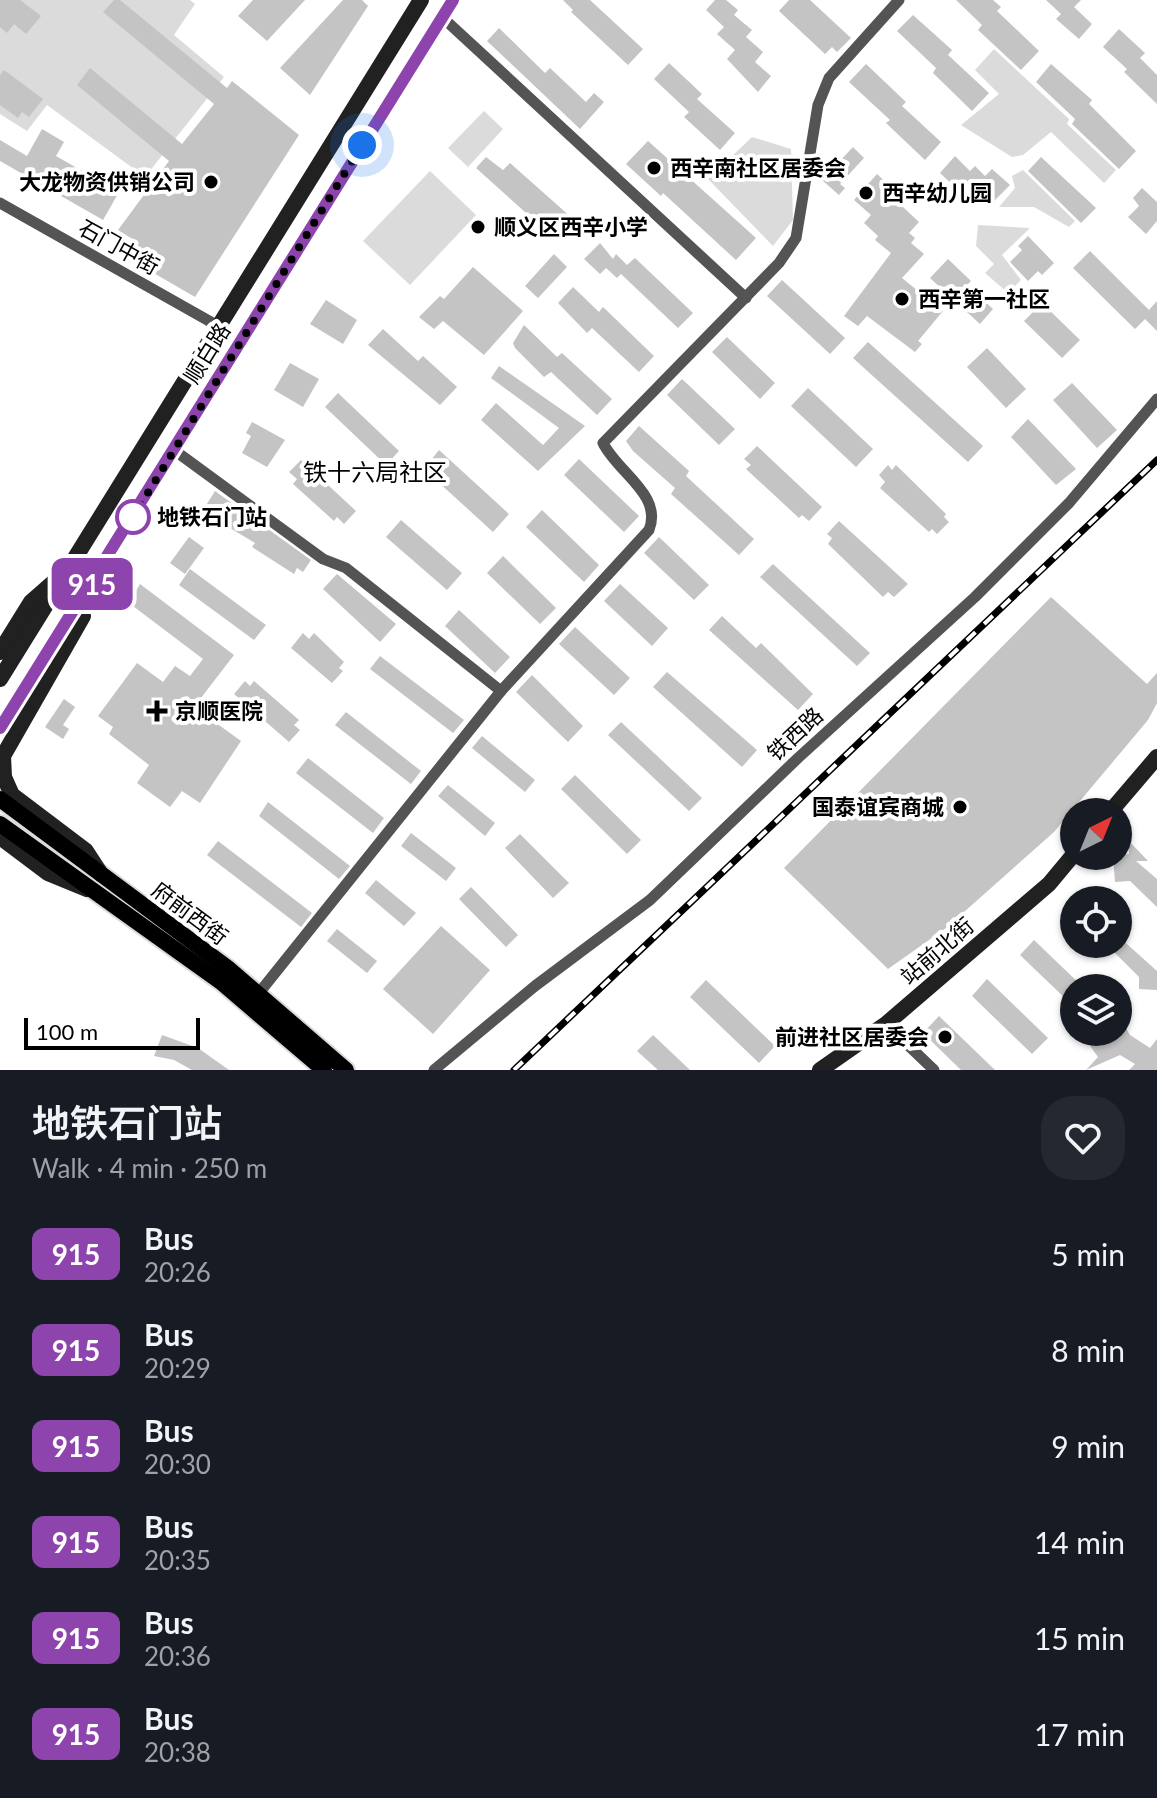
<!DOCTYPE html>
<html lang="en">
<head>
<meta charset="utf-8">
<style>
	:root { --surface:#171b24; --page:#242831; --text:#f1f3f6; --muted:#9ea1a6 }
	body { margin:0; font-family:Lato,"Noto Sans SC",sans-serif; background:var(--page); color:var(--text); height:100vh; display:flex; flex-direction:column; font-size:30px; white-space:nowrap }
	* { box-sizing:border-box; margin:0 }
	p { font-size:26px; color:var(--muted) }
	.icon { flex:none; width:44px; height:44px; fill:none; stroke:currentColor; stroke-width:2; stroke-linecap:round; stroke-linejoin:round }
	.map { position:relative; height:1070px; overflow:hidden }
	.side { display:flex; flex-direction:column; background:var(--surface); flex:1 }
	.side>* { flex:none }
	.badge { padding:0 16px; border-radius:12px; font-size:28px; line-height:52px }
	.needle { width:52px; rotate:43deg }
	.fabs { position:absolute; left:1060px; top:798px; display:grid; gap:16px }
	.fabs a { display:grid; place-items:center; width:72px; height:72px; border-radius:50%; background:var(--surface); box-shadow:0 2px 6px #0004; font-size:40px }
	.scale { position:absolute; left:24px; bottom:20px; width:176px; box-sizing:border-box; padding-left:8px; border:4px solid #000; border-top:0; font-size:22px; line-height:28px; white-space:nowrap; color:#000; -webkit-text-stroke:6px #fff; paint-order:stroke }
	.you { position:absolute; width:40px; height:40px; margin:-20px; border:6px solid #fff; border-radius:50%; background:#1a73e8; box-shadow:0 0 0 12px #1a73e833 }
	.map>.badge { position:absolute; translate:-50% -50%; box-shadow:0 0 0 4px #fff }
	.round { display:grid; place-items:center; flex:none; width:84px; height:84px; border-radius:32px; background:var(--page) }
	.headline { display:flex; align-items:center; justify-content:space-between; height:136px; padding:0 32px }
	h1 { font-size:38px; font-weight:600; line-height:60px }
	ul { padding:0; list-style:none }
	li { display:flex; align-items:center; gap:24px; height:96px; padding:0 32px }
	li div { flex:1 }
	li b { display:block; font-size:30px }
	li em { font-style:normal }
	li .badge { min-width:88px; font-weight:700; text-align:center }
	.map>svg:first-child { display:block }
	.green { fill:#dbdbdb }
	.building { fill:#c4c4c4 }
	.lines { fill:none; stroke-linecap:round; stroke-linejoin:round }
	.primary-casing { stroke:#dbdbdb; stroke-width:20 }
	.street { stroke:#545454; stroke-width:11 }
	.secondary { stroke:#212121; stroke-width:16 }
	.primary { stroke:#000; stroke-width:16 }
	.rail-casing { stroke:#000; stroke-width:7 }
	.rail { stroke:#fff; stroke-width:4; stroke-dasharray:12; stroke-linecap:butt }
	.line-casing { stroke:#fff; stroke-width:18 }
	.line { stroke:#8e44ad; stroke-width:12 }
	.walk { stroke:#000; stroke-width:8; stroke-dasharray:0 14.4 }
	.poi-dot { fill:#000; stroke:#fff; stroke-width:3 }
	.stop-dot { fill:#fff; stroke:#8e44ad; stroke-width:4 }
	.labels { text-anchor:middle; stroke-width:8; stroke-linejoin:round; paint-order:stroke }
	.poi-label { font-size:22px; font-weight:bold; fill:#000; stroke:#fff; text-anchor:start }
	.street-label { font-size:22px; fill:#000; stroke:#fff }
	.stop-label { font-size:22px; font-weight:bold; fill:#000; stroke:#fff; text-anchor:start }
	.neighbourhood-label { font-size:24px; fill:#000; stroke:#fff }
</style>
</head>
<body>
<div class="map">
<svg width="1157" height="1070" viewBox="0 0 1157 1070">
	<rect width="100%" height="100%" fill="#fff"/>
	<!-- green -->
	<g class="green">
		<path d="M0,0H190L195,4L174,35L224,77L145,177L47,105L27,131L0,114Z"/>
		<path d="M994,49L1069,119L1067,124L1116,170L1104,183L1051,132L1023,155L1012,157L961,125L999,94L975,70Z"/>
		<path d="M484,111L503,129L468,167L448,148Z"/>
		<path d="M752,137L791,149L793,220L773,246L708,179Z"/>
		<path d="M1023,170L1075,221L1069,227L1034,207H999L1015,188L1012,176Z"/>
		<path d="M430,171L476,215L410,285L363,241Z"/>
		<path d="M978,225L1030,228L1002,255L1021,280L1008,293L985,273L994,264L976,246Z"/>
	</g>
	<!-- building -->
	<g class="building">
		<path d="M0,0H20L41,16L26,34L14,24L7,33L0,27Z"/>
		<path d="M114,0H120L227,88L232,81L299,135L195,297L126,257L134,240L118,230L169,161L77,85L90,68L182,144L214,104L103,12Z"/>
		<path d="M253,0H305L267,41L238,16Z"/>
		<path d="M343,0H362L368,6L310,95L280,68Z"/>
		<path d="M563,0H590L643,49L628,65L571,12L573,10Z"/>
		<path d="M715,0H726L738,10L734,15L752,30L746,37L763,52L755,62L771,76L758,92L727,59L735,50L717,34L724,27L706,10Z"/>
		<path d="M789,0H810L851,38L837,52L832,47L825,54L779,11Z"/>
		<path d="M956,0H993L1001,7L997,11L1039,51L1021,70L978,30L982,25Z"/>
		<path d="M1046,0H1081L1074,7L1092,24L1079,39L1056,19L1061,14Z"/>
		<path d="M913,15L952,50L948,55L989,93L972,111L933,73L936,68L897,31Z"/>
		<path d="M499,28L545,73L550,68L586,102L594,93L604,102L580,129L487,41Z"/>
		<path d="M1119,29L1145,53L1140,58L1157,75V104L1124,72L1127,69L1103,47Z"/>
		<path d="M669,63L702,94L697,99L735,133L720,150L684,117L689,112L654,79Z"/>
		<path d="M866,64L906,102L902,106L941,142L925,160L886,123L890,120L849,82Z"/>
		<path d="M1051,64L1092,100L1089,104L1136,151L1119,169L1072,124L1075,119L1036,82Z"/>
		<path d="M4,70L43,99L29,117L22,112L18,118L0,105V75Z"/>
		<path d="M42,129L64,142L56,156L119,192L103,220L0,161V140L27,156Z"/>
		<path d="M648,141L756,238L736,260L663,193L661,196L626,164Z"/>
		<path d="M853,147L864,158L840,184L845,188L839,195L822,180Z"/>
		<path d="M955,156L970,171L975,166L985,176L992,169L1010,185L991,204L976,190L972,194L960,183L956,188L940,173Z"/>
		<path d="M486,157L503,170L510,163L572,218L571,226L556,240L476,168Z"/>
		<path d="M1041,157L1096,208L1081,223L1028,171Z"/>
		<path d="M877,174L894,190L890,195L919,222L909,233L915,238L911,243L924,254L902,278L943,311L918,341L922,344L915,352L867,316L858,326L844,316L891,253L875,240L878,236L864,223L871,215L854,200Z"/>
		<path d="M1142,188L1157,202V221L1146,234L1128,217L1139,206L1133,198Z"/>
		<path d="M1028,236L1054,263L1042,275L1038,271L1028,281L1010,262L1022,250L1018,246Z"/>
		<path d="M600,243L613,259L616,254L627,265L635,258L693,313L678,328L621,274L617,278L606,268L600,274L584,259Z"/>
		<path d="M1090,251L1149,310L1157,301V331L1145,319L1135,329L1073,268Z"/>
		<path d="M554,254L567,267L538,298L525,286Z"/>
		<path d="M948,259L971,281L967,285L993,309L980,324L930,278Z"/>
		<path d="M473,267L523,311L484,355L443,321L434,329L419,317L440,296L444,299Z"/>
		<path d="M782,280L845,338L830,354L767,296Z"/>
		<path d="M573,287L599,312L603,307L654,356L639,372L592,328L587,333L558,303Z"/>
		<path d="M326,300L357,320L343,344L310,324Z"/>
		<path d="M1042,303L1080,340L1062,358L1024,321Z"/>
		<path d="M524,325L557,357L562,353L612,399L597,415L551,372L544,377L515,348L513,343Z"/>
		<path d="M383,329L418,361L423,356L457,387L440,405L368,345Z"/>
		<path d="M727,337L775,383L760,399L712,352Z"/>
		<path d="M868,342L983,446L968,462L853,358Z"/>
		<path d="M987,348L1026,389L1006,408L967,367Z"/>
		<path d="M290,363L319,379L303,407L274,390Z"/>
		<path d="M499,366L585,426L538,471L481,420L496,403L543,445L559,428L491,378Z"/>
		<path d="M682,379L735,429L719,445L667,395Z"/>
		<path d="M1072,383L1117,430L1097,448L1053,400Z"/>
		<path d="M808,388L873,449L856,467L791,406Z"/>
		<path d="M338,393L399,451L386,465L325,407Z"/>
		<path d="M1028,419L1076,469L1056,485L1011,437Z"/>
		<path d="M252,422L285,440L267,467L242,453L251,436L246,433Z"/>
		<path d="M639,426L689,471L686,476L754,539L739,555L671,494L675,488L633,451L626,441Z"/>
		<path d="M757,446L822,507L809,521L802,515L799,518L746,469L751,465L744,459Z"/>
		<path d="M439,450L509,514L493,532L424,469Z"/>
		<path d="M579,459L639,516L624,532L564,475Z"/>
		<path d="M301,460L356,511L344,524L337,517L334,521L293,484L297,479L289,472Z"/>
		<path d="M888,465L892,470L896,465L946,514L944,517L949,522L937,534L932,529L929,532L880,488L885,482L879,475Z"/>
		<path d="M215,491L311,560L303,572L297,568L294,574L252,547L255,543L210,516L213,512L205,507Z"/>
		<path d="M542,510L599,565L584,582L526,527Z"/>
		<path d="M401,520L462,573L447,590L386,537Z"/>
		<path d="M839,521L908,584L894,597L888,592L883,597L828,544L832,538L827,534Z"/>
		<path d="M189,537L204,548L185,574L170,563Z"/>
		<path d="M659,537L709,585L694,600L644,553Z"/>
		<path d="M503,556L556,608L540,624L487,573Z"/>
		<path d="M773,564L870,653L857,666L760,577Z"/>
		<path d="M190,569L266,625L254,640L179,585Z"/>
		<path d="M337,574L396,624L380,642L323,589Z"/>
		<path d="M140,584L234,655L194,707L241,741L200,803L182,791L170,807L137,783L149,765L109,734L113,727L98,716L137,663L163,682L175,666L190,676L203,659L129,603Z"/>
		<path d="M620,584L668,628L652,646L604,601Z"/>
		<path d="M1051,597L1147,684L1157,673V703L1148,720L1054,832L946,928L888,969L784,868Z"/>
		<path d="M459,610L510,657L495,673L445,626Z"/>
		<path d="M722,616L756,648L761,643L813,694L798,710L709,630Z"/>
		<path d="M575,627L630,678L614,695L559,644Z"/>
		<path d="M303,633L309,639L314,633L344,662L339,668L343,671L332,683L291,648Z"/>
		<path d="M380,656L464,720L453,733L370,669Z"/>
		<path d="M667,672L757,750L742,767L653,687Z"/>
		<path d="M532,675L583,726L568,742L516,692Z"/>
		<path d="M245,681L250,686L254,681L299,720L294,725L300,730L289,742L234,694Z"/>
		<path d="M64,699L75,707L63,725L69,729L63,739L45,727Z"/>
		<path d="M346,712L421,771L411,784L335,725Z"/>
		<path d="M621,722L702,798L689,811L608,735Z"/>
		<path d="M482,736L535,780L525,792L472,748Z"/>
		<path d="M308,758L384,818L373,833L296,773Z"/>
		<path d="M575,775L641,840L627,854L561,789Z"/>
		<path d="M448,785L495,823L485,836L438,796Z"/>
		<path d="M268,802L350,866L339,879L259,816Z"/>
		<path d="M411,833L456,868L446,881L401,846Z"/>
		<path d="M520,834L569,883L553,898L505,848Z"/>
		<path d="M1128,840L1148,861H1136L1157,879V907L1130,881L1115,882L1113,856L1129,854Z"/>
		<path d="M218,841L312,913L301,927L207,855Z"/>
		<path d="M376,880L416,913L404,926L365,893Z"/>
		<path d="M471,887L518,935L506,947L459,899Z"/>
		<path d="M441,926L490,970L433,1034L383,989Z"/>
		<path d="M337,929L377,961L367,973L327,941Z"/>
		<path d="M1118,936L1157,971V990L1139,989V977L1106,944H1118Z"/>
		<path d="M1034,940L1084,988H1074V996L1069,1002L1020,955Z"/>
		<path d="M987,979L1048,1038L1032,1054L972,996Z"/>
		<path d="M706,980L775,1046L759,1063L690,997Z"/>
		<path d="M1118,1015L1130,1035L1150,1048L1157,1039V1070H1129L1135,1064L1120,1055L1086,1070L1098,1057L1090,1046L1101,1037L1100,1032H1118Z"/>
		<path d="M939,1016L995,1070H961L923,1033Z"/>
		<path d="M162,1035L198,1048L229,1070H192L174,1060L154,1056Z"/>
		<path d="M653,1035L690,1070H658L637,1051Z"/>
	</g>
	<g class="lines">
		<defs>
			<g id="primary">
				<path d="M0,799L229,969L346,1070"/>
				<path d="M0,824L221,982L324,1070"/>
			</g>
		</defs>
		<!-- primary casing -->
		<use href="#primary" class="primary-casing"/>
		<!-- street -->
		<g class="street">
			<path d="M442,17L746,298"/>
			<path d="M0,203L218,326"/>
			<path d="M174,450L323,559L346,568L501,691L259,993"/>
			<path d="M501,691L649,530C663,495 618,473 603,443L779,263L796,238L818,105L829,78L899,0"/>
			<path d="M886,1024L934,1070"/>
			<path d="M434,1070L535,986L650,900L798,758L975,597L1069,503L1157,399"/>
		</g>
		<!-- secondary -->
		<g class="secondary">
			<path d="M83,616L3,756L4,777L12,795L86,851L101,874"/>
			<path d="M0,652L31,602L56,580"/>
			<path d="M0,679L421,0"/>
			<path d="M0,728L453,0"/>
			<path d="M1110,812L1157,757"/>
			<path d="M0,837L48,873L87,889"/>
			<path d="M820,1070L886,1024L1049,884L1074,854"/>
		</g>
		<!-- primary -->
		<use href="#primary" class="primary"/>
		<defs>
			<path id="rail" d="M514,1070L1157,460"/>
		</defs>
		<!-- rail casing -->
		<use href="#rail" class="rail-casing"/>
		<!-- rail -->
		<use href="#rail" class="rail"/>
	</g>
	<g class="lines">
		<defs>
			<path id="line" d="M0,728L453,0"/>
		</defs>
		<!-- line casing -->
		<use href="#line" class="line-casing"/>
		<!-- line -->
		<use href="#line" class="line"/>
		<!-- walk -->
		<path class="walk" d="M133,517L362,145"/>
	</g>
	<!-- markers -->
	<g class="poi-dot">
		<circle cx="654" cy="168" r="8"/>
		<circle cx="211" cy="182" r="8"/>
		<circle cx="866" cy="193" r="8"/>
		<circle cx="478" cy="227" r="8"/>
		<circle cx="902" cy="299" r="8"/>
		<path d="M153 699h8v8h8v8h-8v8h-8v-8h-8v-8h8z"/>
		<circle cx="960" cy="807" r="8"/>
		<circle cx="945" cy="1037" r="8"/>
	</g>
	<circle class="stop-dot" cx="133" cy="517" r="16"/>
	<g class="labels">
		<!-- poi labels -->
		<g class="poi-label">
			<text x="670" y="176">西辛南社区居委会</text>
			<text x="195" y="190" text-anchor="end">大龙物资供销公司</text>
			<text x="882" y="201">西辛幼儿园</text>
			<text x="494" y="235">顺义区西辛小学</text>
			<text x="918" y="307">西辛第一社区</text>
			<text x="175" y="719">京顺医院</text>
			<text x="944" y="815" text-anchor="end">国泰谊宾商城</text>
			<text x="929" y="1045" text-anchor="end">前进社区居委会</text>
		</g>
		<!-- street labels -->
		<g class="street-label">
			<text transform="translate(119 247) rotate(29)" y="8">石门中街</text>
			<text transform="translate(207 353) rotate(-58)" y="8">顺白路</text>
			<text transform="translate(795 734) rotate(-43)" y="8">铁西路</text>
			<text transform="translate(190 913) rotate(37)" y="8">府前西街</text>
			<text transform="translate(937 951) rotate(-41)" y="8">站前北街</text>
		</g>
		<!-- stop labels -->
		<g class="stop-label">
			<text x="157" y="525">地铁石门站</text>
		</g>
		<!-- neighbourhood labels -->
		<g class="neighbourhood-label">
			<text x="375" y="481">铁十六局社区</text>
		</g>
	</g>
</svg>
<div class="fabs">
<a><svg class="needle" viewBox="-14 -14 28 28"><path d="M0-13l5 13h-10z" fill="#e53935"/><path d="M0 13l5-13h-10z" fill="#9ea1a6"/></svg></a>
<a><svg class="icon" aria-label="locate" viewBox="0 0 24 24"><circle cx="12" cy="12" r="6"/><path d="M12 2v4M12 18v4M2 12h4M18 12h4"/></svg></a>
<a><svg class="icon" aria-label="layers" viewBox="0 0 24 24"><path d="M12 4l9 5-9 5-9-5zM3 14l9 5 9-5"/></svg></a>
</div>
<div class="scale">100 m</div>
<div class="you" style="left:362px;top:145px"></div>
<b class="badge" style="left:92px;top:584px;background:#8e44ad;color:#fff">915</b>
</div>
<section class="side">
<div class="headline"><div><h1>地铁石门站</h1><p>Walk · 4 min · 250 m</p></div><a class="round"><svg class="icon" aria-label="heart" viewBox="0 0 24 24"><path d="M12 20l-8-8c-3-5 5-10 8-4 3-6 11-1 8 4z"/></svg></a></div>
<ul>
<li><span class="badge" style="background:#8e44ad;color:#fff">915</span><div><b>Bus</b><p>20:26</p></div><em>5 min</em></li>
<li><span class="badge" style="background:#8e44ad;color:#fff">915</span><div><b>Bus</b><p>20:29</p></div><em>8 min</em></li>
<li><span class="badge" style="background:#8e44ad;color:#fff">915</span><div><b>Bus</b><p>20:30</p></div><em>9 min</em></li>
<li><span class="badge" style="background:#8e44ad;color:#fff">915</span><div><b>Bus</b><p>20:35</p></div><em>14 min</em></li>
<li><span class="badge" style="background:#8e44ad;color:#fff">915</span><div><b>Bus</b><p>20:36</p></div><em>15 min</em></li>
<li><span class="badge" style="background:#8e44ad;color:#fff">915</span><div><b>Bus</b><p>20:38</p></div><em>17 min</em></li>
</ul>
</section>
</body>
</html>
